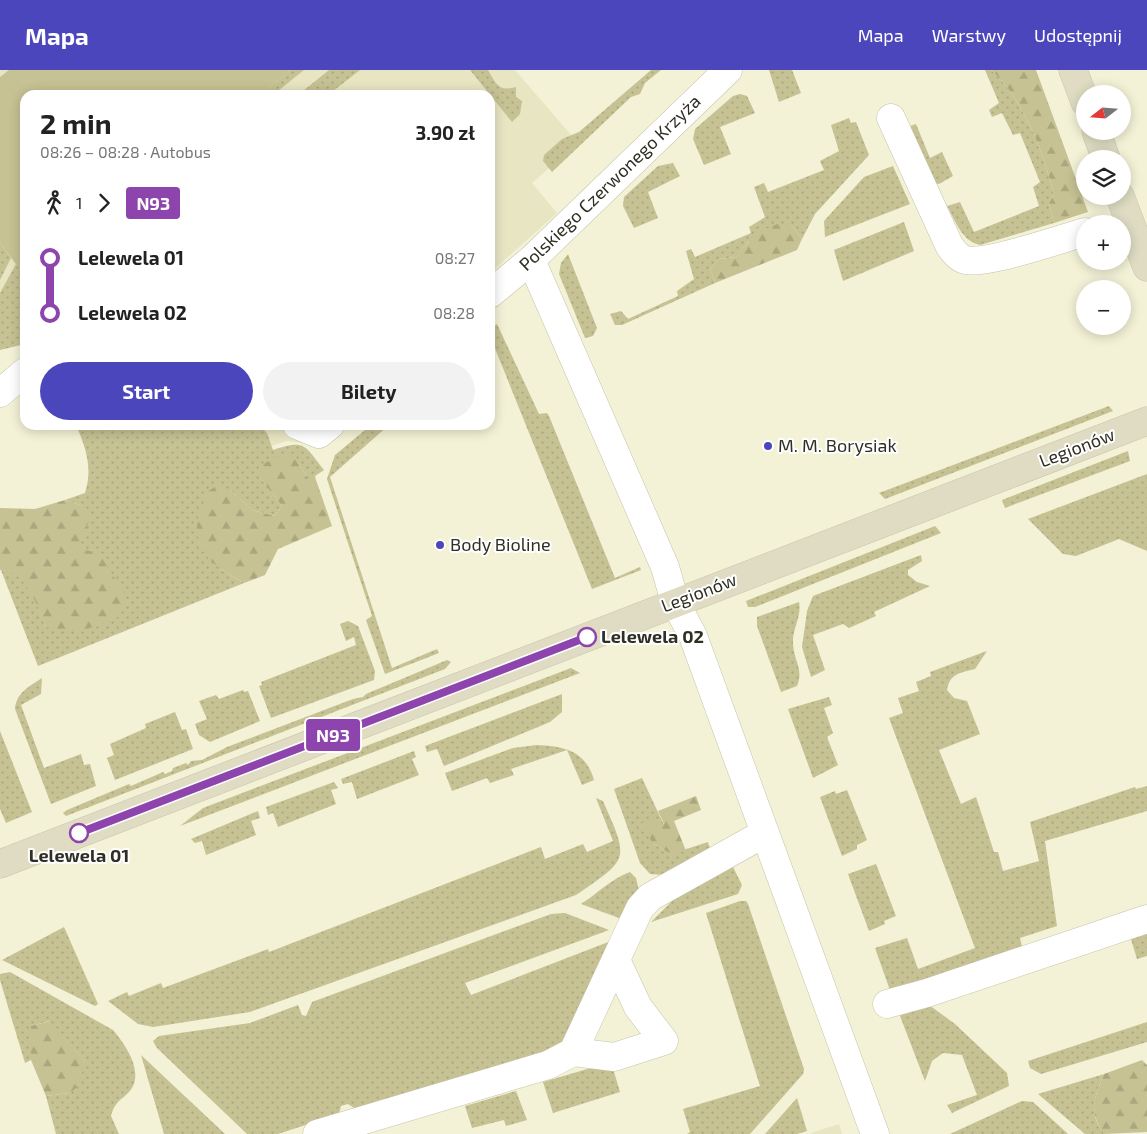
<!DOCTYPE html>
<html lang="pl">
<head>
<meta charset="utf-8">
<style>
	:root { --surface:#fff; --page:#f2f2f2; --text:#222; --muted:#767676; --accent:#4c46bc }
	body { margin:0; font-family:"Exo 2",sans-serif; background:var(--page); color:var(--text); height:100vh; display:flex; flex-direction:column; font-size:19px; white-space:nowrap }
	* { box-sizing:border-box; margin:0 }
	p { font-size:16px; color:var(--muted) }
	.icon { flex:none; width:28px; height:28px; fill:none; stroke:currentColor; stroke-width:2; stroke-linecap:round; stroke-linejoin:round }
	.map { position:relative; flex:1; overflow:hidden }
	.side { position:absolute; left:20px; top:20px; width:475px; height:340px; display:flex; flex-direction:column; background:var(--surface); border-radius:15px; box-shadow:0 2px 12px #0003 }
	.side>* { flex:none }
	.badge { padding:0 10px; border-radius:4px; font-size:18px; line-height:32px }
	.needle { width:32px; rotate:253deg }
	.tools { position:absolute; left:1076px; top:15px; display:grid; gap:10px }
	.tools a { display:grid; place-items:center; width:55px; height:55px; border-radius:50%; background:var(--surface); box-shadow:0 2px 12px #0003; font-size:25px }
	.map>.badge { position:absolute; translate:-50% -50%; box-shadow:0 0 0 2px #fff }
	.legs { display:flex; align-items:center; gap:8px; height:55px; padding:0 20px; font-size:16px }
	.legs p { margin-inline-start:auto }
	.overview { display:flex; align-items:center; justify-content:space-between; height:85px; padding:0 20px }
	h1 { font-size:28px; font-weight:700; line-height:38px }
	.primary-button { display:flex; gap:10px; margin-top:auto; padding:10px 20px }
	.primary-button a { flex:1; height:58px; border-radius:30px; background:var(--accent); color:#fff; font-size:20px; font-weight:700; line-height:58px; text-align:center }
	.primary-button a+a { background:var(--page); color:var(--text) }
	ul { padding:0 20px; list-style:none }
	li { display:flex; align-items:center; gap:18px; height:55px; font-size:19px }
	li i { display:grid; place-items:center; width:8px; height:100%; margin:0 6px; background:currentColor }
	li i::after { content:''; width:12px; height:12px; margin:-6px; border:4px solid; border-radius:50%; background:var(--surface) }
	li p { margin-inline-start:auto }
	li:first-child i { background:linear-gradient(#0000 50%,currentColor 0) }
	li:last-child i { background:linear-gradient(currentColor 50%,#0000 0) }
	header { display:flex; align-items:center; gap:30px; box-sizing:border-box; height:70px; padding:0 25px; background:var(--accent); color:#fff }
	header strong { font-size:24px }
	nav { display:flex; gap:28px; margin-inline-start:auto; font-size:18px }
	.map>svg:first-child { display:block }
	.built { fill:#e8e5c3 }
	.green { fill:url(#green-dots) }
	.forest { fill:url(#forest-firs) }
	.pitch { fill:#c6c294 }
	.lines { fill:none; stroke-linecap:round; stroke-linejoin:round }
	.street-casing { stroke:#c6c4aa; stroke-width:29 }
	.secondary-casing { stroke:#c6c4aa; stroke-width:29 }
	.street { stroke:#fff; stroke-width:28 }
	.secondary { stroke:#dfdcc3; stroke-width:28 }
	.line-1-casing { stroke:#fff; stroke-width:11 }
	.line-1 { stroke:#8e44ad; stroke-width:8 }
	.poi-dot { fill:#4c46bc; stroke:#fff; stroke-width:2 }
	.stop-1-dot { fill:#fff; stroke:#8e44ad; stroke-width:2.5 }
	.labels { text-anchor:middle; stroke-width:4; stroke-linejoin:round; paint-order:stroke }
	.street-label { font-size:18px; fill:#302f25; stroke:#fff }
	.poi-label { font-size:18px; fill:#302f25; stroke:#fff; text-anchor:start }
	.stop-label { font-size:18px; font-weight:bold; fill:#302f25; stroke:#fff; text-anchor:start }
</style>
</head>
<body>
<header>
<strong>Mapa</strong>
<nav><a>Mapa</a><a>Warstwy</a><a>Udostępnij</a></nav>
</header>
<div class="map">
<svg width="1147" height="1064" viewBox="0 0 1147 1064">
	<defs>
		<pattern id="green-dots" width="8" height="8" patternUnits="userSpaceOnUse" patternTransform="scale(1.25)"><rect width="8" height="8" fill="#c6c294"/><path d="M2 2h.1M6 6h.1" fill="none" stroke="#aaa77f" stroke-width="1.8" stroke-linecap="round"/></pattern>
		<pattern id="forest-firs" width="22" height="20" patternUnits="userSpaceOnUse" patternTransform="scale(1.25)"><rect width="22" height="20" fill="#c6c294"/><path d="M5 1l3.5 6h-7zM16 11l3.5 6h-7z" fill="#aaa77f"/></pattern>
	</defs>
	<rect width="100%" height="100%" fill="#f3f1d6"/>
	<!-- built -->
	<g class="built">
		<path d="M0,0H515L578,73L532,113L557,143L490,203V25H25V252L0,270Z"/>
		<path d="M260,355H321L309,374L287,371L271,376L267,363Z"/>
		<path d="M839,1054L842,1064H809L817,1061Z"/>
	</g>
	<!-- green -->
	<g class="green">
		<path d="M291,0H304L273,25H260Z"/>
		<path d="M329,0H360L328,25H298Z"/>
		<path d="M470,0H488C496,14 499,22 516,17V27L522,31L520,44L512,52Z"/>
		<path d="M651,0H661L645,13L640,24L631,27L552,102L543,91L544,85L562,69L579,62Z"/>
		<path d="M769,0H792L801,23L779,32Z"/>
		<path d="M985,0H991C1024,29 1043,83 1054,124L1049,133L1054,153L980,175C962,171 956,152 947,136L960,132L974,162L1039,136L1033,117L1040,112L1020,63L1013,65L1002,43L992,47L989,40L999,33Z"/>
		<path d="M740,24L747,26L755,43L720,57L731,84L704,95L693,69L695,59L733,26Z"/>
		<path d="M849,48L851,53L856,52L869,85L815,144L802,169L791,155L748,172L736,187L719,189L710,199L715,213L622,255H615L610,244L621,241L628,249L678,226L677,221L694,209L686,181L691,179L695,187L751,163L749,157L765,147L754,117L764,113L768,122L824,100L820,91L839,81L831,55Z"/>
		<path d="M916,54L930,88L942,82L953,106L939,114L934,113L910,56Z"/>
		<path d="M673,93L680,106L648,122L658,148L634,158L623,136L624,127L658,96Z"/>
		<path d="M893,96L910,134L825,167L824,151L864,107Z"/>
		<path d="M904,152L914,181L843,211L834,180Z"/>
		<path d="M0,173L11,188L0,210Z"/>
		<path d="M568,184L597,258L593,266L585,268L559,204L561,193Z"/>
		<path d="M16,194L25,206V274L0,280V223Z"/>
		<path d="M497,254L539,344L547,343L549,346L615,508L640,497L641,500L592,519L490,266V259Z"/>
		<path d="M1109,336L1113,341L885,429L879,423Z"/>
		<path d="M76,355H260L267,363L273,380C306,369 304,375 324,400L315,406L316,410H309L297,391L259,406L282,436L275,446L252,440L231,421L221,499L244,513L38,596L1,500C26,499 39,538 46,557L78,478L83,436L65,430L85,423C93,398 86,378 76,355Z"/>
		<path d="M371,355H389L330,407L392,598L437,579L439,583L385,604L366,550L372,546L327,409L335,385Z"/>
		<path d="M1128,381L1130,391L1005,438L1002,430Z"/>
		<path d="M1147,404V481L1119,469L1076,486L1063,484L1028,449Z"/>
		<path d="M935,456L941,463L755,537H748L746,531Z"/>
		<path d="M921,485L922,491L908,500V505L917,512L930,516L874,542L876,546L849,558L843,554L813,565L825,600L811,607L802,577L807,541L813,526Z"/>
		<path d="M799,532C802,547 792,558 793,574C794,591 804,600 797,616L781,622L757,556V547Z"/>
		<path d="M348,551L358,556L375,601L374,610L271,648L259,616L262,615L261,612L356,575L354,567L346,571L340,554Z"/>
		<path d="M987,581L975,599C960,603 950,603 947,620L954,628L967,631L980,664L939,680L961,734L976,727L994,782H998L1003,801L1039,791L1030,752L1135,717L1136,719L1147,716V741L1045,771L1057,856L1020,868L1024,885L891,923L875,878L907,868L918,899L975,878L889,648L903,643L898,628L919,621L916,612L931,606L930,602Z"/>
		<path d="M447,590L451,592L445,599L66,746L63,743L67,740L129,714L131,716L163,702L165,704L172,701L173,698L186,693L188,695L191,691L202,690L227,677L353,629L363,627L366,624Z"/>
		<path d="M571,598L580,603L180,756L203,738Z"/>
		<path d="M42,608L41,624L21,635L44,698L81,684L84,695L90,694L96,716L51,734L15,639C16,623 30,616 42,608Z"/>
		<path d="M243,620L244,622L248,621L260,651L210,672L199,665L195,654L207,649L199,631L216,625L219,629Z"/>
		<path d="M562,624V642L550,652L444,696L437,679L427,682L425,676Z"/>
		<path d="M829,627L832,635L824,638L833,663L827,667L838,695L813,708L788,639Z"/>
		<path d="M175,642L182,660L186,659L193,679L115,710L107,688L114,685L110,674L146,658L145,654Z"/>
		<path d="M0,661L32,742L6,753L0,739Z"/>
		<path d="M537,675C564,676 586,681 594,710L582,715L567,680L511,699L514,705L490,713L487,708L452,721L445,703L513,678Z"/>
		<path d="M414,681L416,687L412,689L419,705L357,729L352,712L343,714L341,709Z"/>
		<path d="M642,708L664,755L643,753L652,773L671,784L708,772L710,779L664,805L650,804L640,793L614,719Z"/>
		<path d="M334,712L338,718L331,720L336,734L278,757L273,743L268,745L266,737Z"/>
		<path d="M847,720L867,770L857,775V779L842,786L820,727L835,721L836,724Z"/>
		<path d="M596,728L603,731C629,790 630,788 576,825L250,942L153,957L138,954L108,931L127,922L129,926L161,913L163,918L268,879L269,882L541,777L545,789L583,774L587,782L613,771Z"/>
		<path d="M258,741L260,748L251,751L256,765L206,785L202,771L195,773L191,769Z"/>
		<path d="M876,794L896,846L884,851L885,854L869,861L848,804Z"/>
		<path d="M733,797L742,815L738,824L651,852L676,827Z"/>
		<path d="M630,802L636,808L639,821L619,848L581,834C597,824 612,808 630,802Z"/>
		<path d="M740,831H746L748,834L804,999L803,1004L750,1064H687L690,1062L683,1039L760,1016L706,843Z"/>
		<path d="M565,843L609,860L465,913L471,925L616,869L570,968L556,978L363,1038H354L348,1034L341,1036L339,1044L278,1064H247L157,978L153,971L159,966L250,953L298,935L302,945L306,946L312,932L551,844Z"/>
		<path d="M64,857L98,934L95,936L2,890Z"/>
		<path d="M1147,861V886L1137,889L1130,866Z"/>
		<path d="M10,902L113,960C124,973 143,999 132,1018C124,1030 116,1028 111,1046L119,1064H56L46,1026L69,1023L85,991L49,951L31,956V990L25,993L0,910V904Z"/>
		<path d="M925,932L955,954L1007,1003L1009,1016L952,1043L947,1035L977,1025L962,985L943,983L932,991L925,1011L900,946L905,939Z"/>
		<path d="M1147,952V972L1041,1004L1030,998L1028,991Z"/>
		<path d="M141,985L225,1064H164Z"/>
		<path d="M611,992L620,1022L553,1043L543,1012Z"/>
		<path d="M1104,1004C1095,1026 1087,1044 1105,1064H1085L1038,1024Z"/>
		<path d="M516,1021L527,1050L506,1056L504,1050L472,1058L465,1036Z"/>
		<path d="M797,1028L807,1061L797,1064H765Z"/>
		<path d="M1022,1031L1033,1032L1068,1064H950Z"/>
	</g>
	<!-- forest -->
	<g class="forest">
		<path d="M991,0H1036L1088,142L1054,153L1049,133L1054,124C1043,83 1024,29 991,0Z"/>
		<path d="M778,154L791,155L802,169L797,180L715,213L710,199L719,189L736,187C748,171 759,160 778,154Z"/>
		<path d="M287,386L297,391L309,410H316L332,456L278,479L265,505L244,513C221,499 196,488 197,456C197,445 204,432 207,422L216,416L231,421L252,440L275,446L282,436L258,405L263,394L277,387Z"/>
		<path d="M65,430L83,436L90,448L79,478L100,484L126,527L120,546C92,559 76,565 46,557C38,537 26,500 0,500V438L35,439Z"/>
		<path d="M696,726L701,740L674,751L686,781L671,784L652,773L642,753L650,749L664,754L658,741Z"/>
		<path d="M50,951L85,991L79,1016L69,1023L46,1026L31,990V956Z"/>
		<path d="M1142,990L1147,995V1062L1104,1064C1088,1040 1094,1029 1104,1004Z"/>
	</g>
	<!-- pitch -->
	<path class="pitch" d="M9,0H291L260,25H25V206L0,173V7Z"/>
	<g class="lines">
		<defs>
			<g id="street">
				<path d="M891,48L949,175C953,181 957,187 965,190C986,195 1061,169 1085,162"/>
				<path d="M531,190L665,497L675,532L693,566L875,1064"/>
				<path d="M490,224L531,190L728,0"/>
				<path d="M0,323L25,302"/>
				<path d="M297,355L319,364L330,355"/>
				<path d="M887,934L927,923L1147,849"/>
				<path d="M573,982L614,987L664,971L638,937L616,890"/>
				<path d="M317,1064L548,995L573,982L631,857L640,838L650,827L765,763"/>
			</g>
			<g id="secondary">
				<path d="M1073,0L1085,32"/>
				<path d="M1096,61L1106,89"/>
				<path d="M1120,126L1147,197"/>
				<path d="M0,794L1147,351"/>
			</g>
		</defs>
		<!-- street casing -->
		<use href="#street" class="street-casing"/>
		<!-- secondary casing -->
		<use href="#secondary" class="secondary-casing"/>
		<!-- street -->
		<use href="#street" class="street"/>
		<!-- secondary -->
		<use href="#secondary" class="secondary"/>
	</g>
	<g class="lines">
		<defs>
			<path id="line-1" d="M79,763L587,567"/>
		</defs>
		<!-- line-1 casing -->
		<use href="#line-1" class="line-1-casing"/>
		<!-- line-1 -->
		<use href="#line-1" class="line-1"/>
	</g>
	<!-- markers -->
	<g class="poi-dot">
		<circle cx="768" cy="376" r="5"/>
		<circle cx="440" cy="475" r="5"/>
	</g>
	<g class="stop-1-dot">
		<circle cx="587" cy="567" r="9"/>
		<circle cx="79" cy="763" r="9"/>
	</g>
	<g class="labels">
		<!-- street labels -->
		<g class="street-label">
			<text transform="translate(610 113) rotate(-44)" y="6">Polskiego Czerwonego Krzyża</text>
			<text transform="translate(1077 378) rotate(-21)" y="6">Legionów</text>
			<text transform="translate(699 523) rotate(-21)" y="6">Legionów</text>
		</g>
		<!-- poi labels -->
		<g class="poi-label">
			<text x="778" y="382">M. M. Borysiak</text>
			<text x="450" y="481">Body Bioline</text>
		</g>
		<!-- stop labels -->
		<g class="stop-label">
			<text x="601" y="573">Lelewela 02</text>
			<text x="79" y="792" text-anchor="middle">Lelewela 01</text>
		</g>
	</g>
</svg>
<div class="tools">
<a><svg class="needle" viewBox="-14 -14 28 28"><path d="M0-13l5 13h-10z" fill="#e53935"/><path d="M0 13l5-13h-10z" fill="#767676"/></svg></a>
<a><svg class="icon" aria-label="layers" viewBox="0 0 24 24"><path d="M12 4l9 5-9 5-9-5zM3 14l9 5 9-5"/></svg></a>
<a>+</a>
<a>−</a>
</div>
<b class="badge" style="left:333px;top:665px;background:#8e44ad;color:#fff">N93</b>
<section class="side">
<div class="overview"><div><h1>2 min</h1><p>08:26 – 08:28 · Autobus</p></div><b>3.90 zł</b></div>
<div class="legs"><svg class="icon" aria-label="walk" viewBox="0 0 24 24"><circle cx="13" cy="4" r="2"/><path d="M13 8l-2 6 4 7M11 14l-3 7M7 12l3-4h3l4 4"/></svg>1<svg class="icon" aria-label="forward" viewBox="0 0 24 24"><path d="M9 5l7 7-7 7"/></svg><b class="badge" style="background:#8e44ad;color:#fff">N93</b></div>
<ul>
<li><i style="color:#8e44ad"></i><b>Lelewela 01</b><p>08:27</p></li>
<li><i style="color:#8e44ad"></i><b>Lelewela 02</b><p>08:28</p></li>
</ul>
<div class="primary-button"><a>Start</a><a>Bilety</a></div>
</section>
</div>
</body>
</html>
